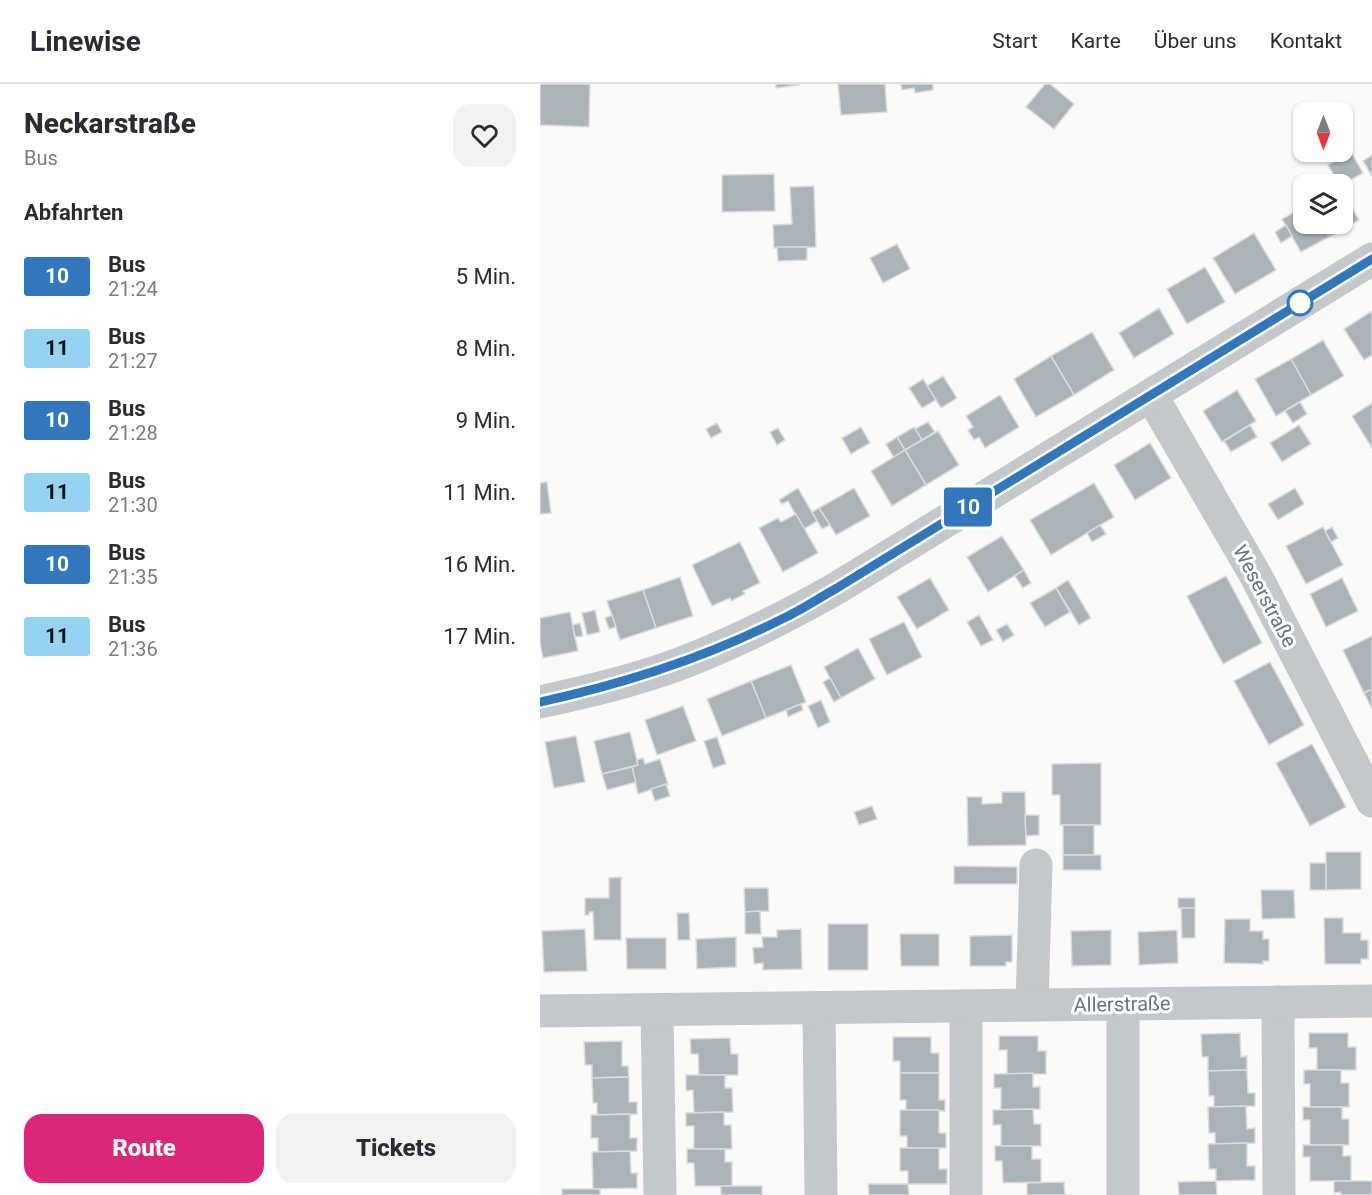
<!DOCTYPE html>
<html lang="de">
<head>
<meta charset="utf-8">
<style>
	:root { --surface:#fff; --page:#f2f2f3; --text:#2b2b33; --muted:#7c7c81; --line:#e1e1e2; --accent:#db2777 }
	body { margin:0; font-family:Roboto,sans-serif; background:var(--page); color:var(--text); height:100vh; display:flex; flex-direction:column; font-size:22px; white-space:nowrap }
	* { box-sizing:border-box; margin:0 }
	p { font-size:20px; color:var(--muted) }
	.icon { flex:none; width:33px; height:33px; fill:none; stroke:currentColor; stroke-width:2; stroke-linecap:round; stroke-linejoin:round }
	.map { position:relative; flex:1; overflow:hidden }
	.sheet { display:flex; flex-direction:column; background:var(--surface); width:540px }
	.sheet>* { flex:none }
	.badge { padding:0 12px; border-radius:4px; font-size:21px; line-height:39px }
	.needle { width:39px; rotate:180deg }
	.tools { position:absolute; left:753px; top:18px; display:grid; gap:12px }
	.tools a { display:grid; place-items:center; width:60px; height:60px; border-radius:12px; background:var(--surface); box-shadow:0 2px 4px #0004; font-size:30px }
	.map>.badge { position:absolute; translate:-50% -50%; box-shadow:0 0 0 3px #fff }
	h2 { padding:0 24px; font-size:22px; line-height:54px }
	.round { display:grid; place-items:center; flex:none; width:63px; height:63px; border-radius:18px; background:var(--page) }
	.summary { display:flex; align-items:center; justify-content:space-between; height:102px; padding:0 24px }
	h1 { font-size:28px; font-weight:800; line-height:45px }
	.primary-button { display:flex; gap:12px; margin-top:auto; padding:12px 24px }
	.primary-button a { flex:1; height:69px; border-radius:18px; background:var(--accent); color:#fff; font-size:24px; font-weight:800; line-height:69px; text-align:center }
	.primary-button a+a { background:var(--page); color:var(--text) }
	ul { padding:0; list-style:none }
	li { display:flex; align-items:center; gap:18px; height:72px; padding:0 24px }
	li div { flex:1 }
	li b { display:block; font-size:22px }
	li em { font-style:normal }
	li .badge { min-width:66px; font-weight:700; text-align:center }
	header { display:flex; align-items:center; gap:36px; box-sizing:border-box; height:84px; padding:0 30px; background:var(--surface); border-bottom:2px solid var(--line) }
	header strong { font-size:28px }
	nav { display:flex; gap:33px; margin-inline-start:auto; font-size:21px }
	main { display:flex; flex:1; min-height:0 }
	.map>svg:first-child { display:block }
	.building { fill:#aab3b9; stroke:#dcdcda; stroke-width:1.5 }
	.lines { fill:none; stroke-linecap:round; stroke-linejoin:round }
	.minor { stroke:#c3c8cc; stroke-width:33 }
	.line-casing { stroke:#fff; stroke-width:14 }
	.line { stroke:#3177bc; stroke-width:9 }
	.stop-dot { fill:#fff; stroke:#3177bc; stroke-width:3 }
	.labels { text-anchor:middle; stroke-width:6; stroke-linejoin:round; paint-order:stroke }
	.street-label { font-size:20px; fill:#657683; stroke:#fff }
</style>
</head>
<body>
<header>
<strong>Linewise</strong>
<nav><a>Start</a><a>Karte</a><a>Über uns</a><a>Kontakt</a></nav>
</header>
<main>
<section class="sheet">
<div class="summary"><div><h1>Neckarstraße</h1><p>Bus</p></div><a class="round"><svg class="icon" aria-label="heart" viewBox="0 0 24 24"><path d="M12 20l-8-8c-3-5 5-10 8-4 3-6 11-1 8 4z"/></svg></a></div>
<h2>Abfahrten</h2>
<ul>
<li><span class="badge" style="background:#3177bc;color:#fff">10</span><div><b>Bus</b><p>21:24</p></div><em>5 Min.</em></li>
<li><span class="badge" style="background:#96d3f1;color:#111">11</span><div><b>Bus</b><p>21:27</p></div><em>8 Min.</em></li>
<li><span class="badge" style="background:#3177bc;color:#fff">10</span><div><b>Bus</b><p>21:28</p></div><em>9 Min.</em></li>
<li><span class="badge" style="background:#96d3f1;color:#111">11</span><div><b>Bus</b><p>21:30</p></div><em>11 Min.</em></li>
<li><span class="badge" style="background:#3177bc;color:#fff">10</span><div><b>Bus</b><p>21:35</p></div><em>16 Min.</em></li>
<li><span class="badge" style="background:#96d3f1;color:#111">11</span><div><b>Bus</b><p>21:36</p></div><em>17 Min.</em></li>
</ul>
<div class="primary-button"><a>Route</a><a>Tickets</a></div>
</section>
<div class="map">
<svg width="832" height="1111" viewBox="0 0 832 1111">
	<rect width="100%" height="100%" fill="#fafaf8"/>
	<!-- building -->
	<g class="building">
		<path d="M0,0H50L49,43L0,41Z"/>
		<path d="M236,0H259V1L236,4Z"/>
		<path d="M298,0H345L347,28L301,31Z"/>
		<path d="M361,0H393V6L375,9L374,4L362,6Z"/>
		<path d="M505,0H510L534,20L514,45L486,23Z"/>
		<path d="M811,68L823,89L802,101L799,100L788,81Z"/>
		<path d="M832,71V92L823,77Z"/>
		<path d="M234,90L235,127L182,128V91Z"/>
		<path d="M274,102L276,163L234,164L233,141L252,140L250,103Z"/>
		<path d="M802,107L819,136L789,153L782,140H802Z"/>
		<path d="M764,123V140H782L789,153L761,168L742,135Z"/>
		<path d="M746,141L752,152L741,159L735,148Z"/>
		<path d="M714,149L736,186L695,210L673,174Z"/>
		<path d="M357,160L370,185L343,199L330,174Z"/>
		<path d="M237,163H267V176L238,177Z"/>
		<path d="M665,183L685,218L647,240L627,205Z"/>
		<path d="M619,224L634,250L594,274L579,249Z"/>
		<path d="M832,227V271L824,276L804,245Z"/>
		<path d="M552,248L574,286L534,311L511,272Z"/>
		<path d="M783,256L804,292L771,311L751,275Z"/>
		<path d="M511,272L534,311L496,333L474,295Z"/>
		<path d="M751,275L771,311L736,332L715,295Z"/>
		<path d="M403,292L417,314L401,324L387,302Z"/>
		<path d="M383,295L396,316L382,324L369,304Z"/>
		<path d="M697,306L716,337L682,358L663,327Z"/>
		<path d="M460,311L479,343L445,364L439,353L434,356L428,346L433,343L426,332Z"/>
		<path d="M760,318L767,330L753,339L745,327Z"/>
		<path d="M832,319V364L812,332Z"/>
		<path d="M388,338L395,348L382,356L375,345Z"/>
		<path d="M177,339L182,348L171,354L166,345Z"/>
		<path d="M710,341L717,353L691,368L684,357Z"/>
		<path d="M759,341L771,360L742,378L730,359Z"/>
		<path d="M321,343L330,359L311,370L302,354Z"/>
		<path d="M374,343L382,356L365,366L357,353Z"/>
		<path d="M238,344L245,356L237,361L230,348Z"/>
		<path d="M398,347L419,381L386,401L365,366Z"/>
		<path d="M357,353L365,366L354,374L346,360Z"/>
		<path d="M610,359L631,394L595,416L574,381Z"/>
		<path d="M365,366L386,401L352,422L331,387Z"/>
		<path d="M7,398L11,429L0,430V399Z"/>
		<path d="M554,399L574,433L511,471L490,436Z"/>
		<path d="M258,404L277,437L264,445L248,417L242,420L239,416Z"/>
		<path d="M314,404L330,432L296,451L279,424Z"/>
		<path d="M755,404L764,420L738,436L728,420Z"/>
		<path d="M279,424L290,441L282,445L272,428Z"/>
		<path d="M256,430L278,469L243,488L219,444L238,434L241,438Z"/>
		<path d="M560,441L566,450L552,458L547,449Z"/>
		<path d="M783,443L803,481L766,500L746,462Z"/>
		<path d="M792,443L798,454L791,458L785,447Z"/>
		<path d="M462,452L484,486L448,508L427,473Z"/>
		<path d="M200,458L220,499L203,507L205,510L191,517L190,514L172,522L152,481Z"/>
		<path d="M484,486L491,499L483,504L475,492Z"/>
		<path d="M686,492L722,559L683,580L647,512Z"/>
		<path d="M140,493L153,532L116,544L103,506Z"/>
		<path d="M390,494L409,526L377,545L357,513Z"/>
		<path d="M802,494L818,527L786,543L770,510Z"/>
		<path d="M528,496L551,534L539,541L516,504Z"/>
		<path d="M516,504L530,528L505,543L490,519Z"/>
		<path d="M103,506L116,544L80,556L67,517Z"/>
		<path d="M55,526L60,548L47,551L42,529Z"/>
		<path d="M30,528L38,567L3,574L0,559V534Z"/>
		<path d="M72,531L76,543L69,545L65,534Z"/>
		<path d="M439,531L453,556L441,562L427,538Z"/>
		<path d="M364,538L382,573L347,591L329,555Z"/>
		<path d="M40,539L43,552L35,553L33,541Z"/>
		<path d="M467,540L474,551L463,558L456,546Z"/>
		<path d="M832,552V605L824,609L803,566Z"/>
		<path d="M318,564L335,595L301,614L284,583Z"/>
		<path d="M730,578L764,641L729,661L694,597Z"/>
		<path d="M251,581L266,618L226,634L211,597Z"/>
		<path d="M290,594L301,614L294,618L283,598Z"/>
		<path d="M211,597L226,634L182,652L167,615Z"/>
		<path d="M832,605V625L824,609Z"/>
		<path d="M281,616L290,638L278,644L268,622Z"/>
		<path d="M261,620L263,626L248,633L246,626Z"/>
		<path d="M143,622L156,657L117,671L105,636Z"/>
		<path d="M90,648L98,681L62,690L54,657Z"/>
		<path d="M36,652L45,698L14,704L5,658Z"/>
		<path d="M177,653L186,680L173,684L164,657Z"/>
		<path d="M772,660L806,723L770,742L736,679Z"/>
		<path d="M103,674L105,680L120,675L128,700L98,710L92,683L98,681L97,676Z"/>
		<path d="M561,679V741H520V711H512V680Z"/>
		<path d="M92,683L96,698L67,706L62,690Z"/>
		<path d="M126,700L130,712L115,717L111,705Z"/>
		<path d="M462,708H485L486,761L428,762L427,713H442V720L462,719Z"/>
		<path d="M332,722L337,735L319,741L314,728Z"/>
		<path d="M485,731H499V751L486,752Z"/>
		<rect x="523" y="741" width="31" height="30"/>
		<path d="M786,768H821V805L786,806Z"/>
		<rect x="523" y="771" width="38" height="15"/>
		<rect x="770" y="779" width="16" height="27"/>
		<path d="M414,782L477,783V800H414Z"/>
		<path d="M81,793V856H54L53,828H49V831H45V814H69V794Z"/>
		<path d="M204,804H228L229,827L205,828Z"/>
		<path d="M721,806H754L755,834L722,835Z"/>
		<rect x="638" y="814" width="17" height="10"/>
		<path d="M641,824H655V854H642Z"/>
		<path d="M220,827L221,850H205V828Z"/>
		<path d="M137,829H149L150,856H138Z"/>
		<path d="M784,834H803V849H821V856H828V875H821V880H785Z"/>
		<path d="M685,835H710V847H723V855H729V877H723V880L684,879Z"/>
		<rect x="288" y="840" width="40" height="46"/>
		<path d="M45,845L47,887L4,888L2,847Z"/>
		<path d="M261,845L262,885L223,886V879L214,880L213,864L223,863L222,853H237V846Z"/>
		<path d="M571,846V881L532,882L531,847Z"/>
		<path d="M637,846L638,879L599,881L598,848Z"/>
		<path d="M360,850H399V882H361Z"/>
		<path d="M472,851V878H466V882H430V852Z"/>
		<path d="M196,853V883L157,885L156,855Z"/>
		<path d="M86,854H126V885H87Z"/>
		<path d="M700,949L701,973L707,972V986L668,987V973H662L661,950Z"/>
		<path d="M769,949H808V963H816V986H777V964H769Z"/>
		<path d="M459,952H498V967H506V990H467V966H459Z"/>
		<path d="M353,953H391V969H399V989H360V977H353Z"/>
		<path d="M190,954L191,970H198V991H159L158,970H151L150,955Z"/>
		<path d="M82,957V982H88L89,993L52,994V981H45L44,958Z"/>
		<path d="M707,986L708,1009H715V1022L674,1023V1012H669L668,987Z"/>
		<path d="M764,986H801V999H809V1023H770V1000H764Z"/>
		<path d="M360,989H399V1016H405V1027L366,1026V1016H360Z"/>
		<path d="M493,989V1003H500V1025L461,1026V1004H454V990Z"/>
		<path d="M146,991H185V1004H192L193,1028L154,1029L153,1006L146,1007Z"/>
		<path d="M89,993V1018H97V1030L57,1031V1019H53L52,994Z"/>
		<path d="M706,1022L707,1045L715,1044V1059L675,1060V1049H669L668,1023Z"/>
		<path d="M763,1023H802V1035H809V1061H770V1036H763Z"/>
		<path d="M493,1025L494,1040H501V1062H461V1041H453V1026Z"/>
		<path d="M360,1026H399V1049H406V1064H367V1052H360Z"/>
		<path d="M184,1028V1041H191L192,1065H154V1042H146V1029Z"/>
		<path d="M90,1030V1054H97V1067L58,1068V1054H51V1031Z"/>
		<path d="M707,1059V1082H715V1096L676,1097V1085H669L668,1060Z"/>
		<path d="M763,1061H803V1072H811V1097H770V1073H763Z"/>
		<path d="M455,1062H492V1075H501V1098L463,1099L462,1077H455Z"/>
		<path d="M360,1064H399V1085H407V1100H368V1087H360Z"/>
		<path d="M147,1065H185V1078H192V1102H155L154,1079H147Z"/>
		<path d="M90,1067L91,1089H97V1104L53,1105L52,1068Z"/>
		<path d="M676,1097L677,1111H639L638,1098Z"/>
		<path d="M794,1097H832V1111H801V1108L794,1109Z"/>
		<path d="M524,1098L525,1111H531H487V1099Z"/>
		<path d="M328,1100H368L369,1111H329Z"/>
		<rect x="181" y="1102" width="41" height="9"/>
		<rect x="22" y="1105" width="38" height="6"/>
	</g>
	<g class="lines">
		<!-- minor -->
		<g class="minor">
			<path d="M611,311L716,492L832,717"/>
			<path d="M0,618C55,606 110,593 162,571C210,551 253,529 297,504L832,175"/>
			<path d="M738,918L739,1111"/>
			<path d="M583,920V1111"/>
			<path d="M492,921L496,781"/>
			<path d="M426,922V1111"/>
			<path d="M279,924L281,1111"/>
			<path d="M117,926L120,1111"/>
			<path d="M0,927L832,917"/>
		</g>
	</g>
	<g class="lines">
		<defs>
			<path id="line" d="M0,618C84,600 165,574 242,535C261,526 279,514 297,504L832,175"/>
		</defs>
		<!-- line casing -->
		<use href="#line" class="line-casing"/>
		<!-- line -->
		<use href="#line" class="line"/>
	</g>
	<!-- markers -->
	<circle class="stop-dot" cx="760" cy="219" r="12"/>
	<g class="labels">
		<!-- street labels -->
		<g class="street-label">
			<text transform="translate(725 512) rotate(62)" y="7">Weserstraße</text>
			<text transform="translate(582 920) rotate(-1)" y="7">Allerstraße</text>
		</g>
	</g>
</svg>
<div class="tools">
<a><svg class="needle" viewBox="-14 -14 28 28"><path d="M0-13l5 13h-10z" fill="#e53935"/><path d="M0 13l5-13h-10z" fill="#7c7c81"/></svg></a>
<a><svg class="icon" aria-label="layers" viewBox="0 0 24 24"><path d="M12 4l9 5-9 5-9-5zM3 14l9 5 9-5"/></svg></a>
</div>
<b class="badge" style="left:428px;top:423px;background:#3177bc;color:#fff">10</b>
</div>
</main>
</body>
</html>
